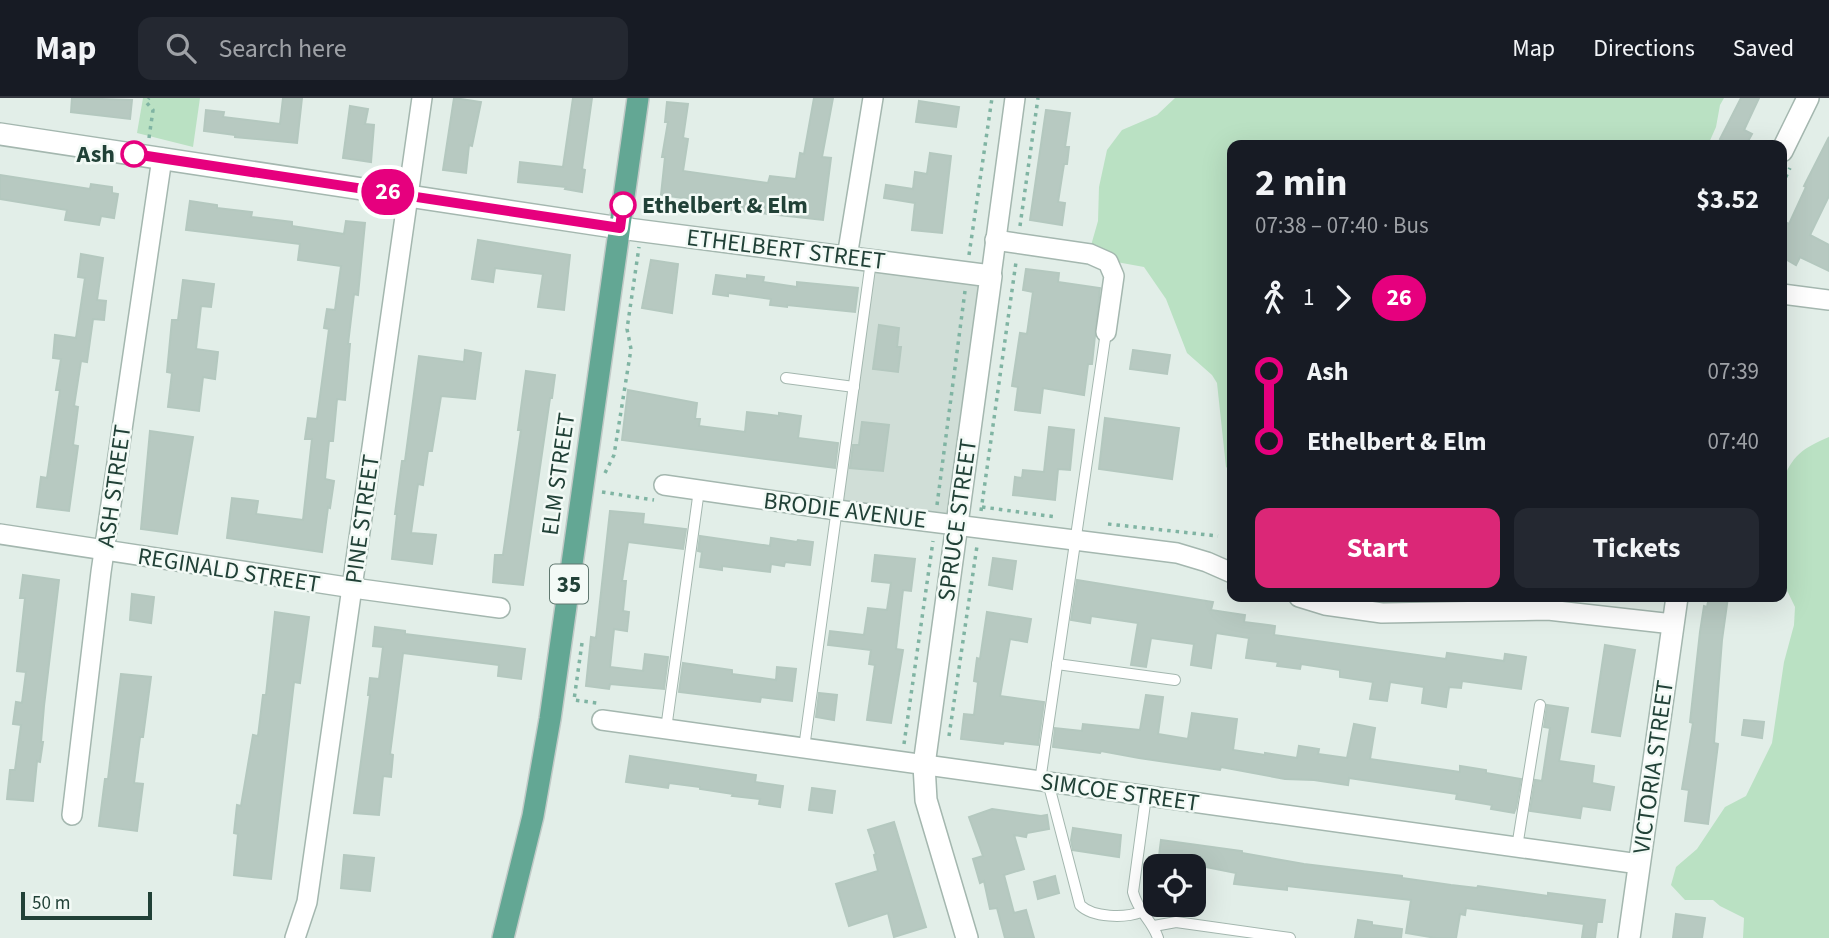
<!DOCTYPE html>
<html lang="en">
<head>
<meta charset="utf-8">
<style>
	:root { --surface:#171b24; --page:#242831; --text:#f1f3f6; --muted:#9ea1a6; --line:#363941; --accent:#db2777 }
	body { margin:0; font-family:"Source Sans 3",sans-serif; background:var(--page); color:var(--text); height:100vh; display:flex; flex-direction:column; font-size:26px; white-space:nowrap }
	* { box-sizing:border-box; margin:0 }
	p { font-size:23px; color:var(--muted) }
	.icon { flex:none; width:38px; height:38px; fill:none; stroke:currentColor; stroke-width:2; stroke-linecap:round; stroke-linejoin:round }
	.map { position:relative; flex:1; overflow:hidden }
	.sheet { position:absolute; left:1227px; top:42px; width:560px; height:462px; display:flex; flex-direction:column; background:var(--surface); border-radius:14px; box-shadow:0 7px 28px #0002 }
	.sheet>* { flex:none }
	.badge { padding:0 14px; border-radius:23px; font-size:24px; line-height:46px }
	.controls { position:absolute; left:1143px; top:756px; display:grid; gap:14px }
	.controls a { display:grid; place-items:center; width:63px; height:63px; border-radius:14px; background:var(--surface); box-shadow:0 7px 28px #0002; font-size:35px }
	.scale { position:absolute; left:21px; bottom:18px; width:131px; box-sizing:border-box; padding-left:7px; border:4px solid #214137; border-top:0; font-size:19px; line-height:24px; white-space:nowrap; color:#214137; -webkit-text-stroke:5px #f3faf6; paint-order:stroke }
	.map>.badge { position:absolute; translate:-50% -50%; box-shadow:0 0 0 4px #fff }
	.legs { display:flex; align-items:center; gap:10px; height:77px; padding:0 28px; font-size:23px }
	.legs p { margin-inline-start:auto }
	.headline { display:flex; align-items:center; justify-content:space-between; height:119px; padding:0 28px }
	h1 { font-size:38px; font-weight:700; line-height:52px }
	.cta { display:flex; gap:14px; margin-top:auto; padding:14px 28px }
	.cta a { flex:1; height:80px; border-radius:14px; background:var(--accent); color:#fff; font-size:28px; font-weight:700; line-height:80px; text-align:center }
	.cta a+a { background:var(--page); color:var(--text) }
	ul { padding:0 28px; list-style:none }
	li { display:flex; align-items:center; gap:24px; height:70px; font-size:26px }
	li i { display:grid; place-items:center; width:10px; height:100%; margin:0 9px; background:currentColor }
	li i::after { content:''; width:18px; height:18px; margin:-9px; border:5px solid; border-radius:50%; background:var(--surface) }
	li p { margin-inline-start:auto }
	li:first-child i { background:linear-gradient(#0000 50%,currentColor 0) }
	li:last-child i { background:linear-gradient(currentColor 50%,#0000 0) }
	header { display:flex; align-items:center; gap:42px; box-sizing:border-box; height:98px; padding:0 35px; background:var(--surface); border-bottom:2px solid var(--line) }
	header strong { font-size:33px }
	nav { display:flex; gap:38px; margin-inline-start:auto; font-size:24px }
	.search { width:490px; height:63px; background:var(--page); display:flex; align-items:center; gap:18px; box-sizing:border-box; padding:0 24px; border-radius:14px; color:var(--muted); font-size:26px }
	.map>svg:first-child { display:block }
	.built { fill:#d0ded7 }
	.green { fill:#bae1c3 }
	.building { fill:#b7c9c1; stroke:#b4c8bf; stroke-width:2 }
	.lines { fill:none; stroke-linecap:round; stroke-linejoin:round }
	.service-casing { stroke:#a4b7af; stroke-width:12 }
	.minor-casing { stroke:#a4b7af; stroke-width:22 }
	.tertiary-casing { stroke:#a4b7af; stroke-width:24 }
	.primary-casing { stroke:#c1cac7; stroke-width:24 }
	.path { stroke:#80b4a3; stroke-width:3.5; stroke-dasharray:3.5 5; stroke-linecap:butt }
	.service { stroke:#fff; stroke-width:10 }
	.minor { stroke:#fff; stroke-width:19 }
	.tertiary { stroke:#fff; stroke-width:21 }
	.primary { stroke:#63a794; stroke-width:21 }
	.line-1-casing { stroke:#fff; stroke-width:16 }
	.line-1 { stroke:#e6007e; stroke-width:10 }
	.stop-1-dot { fill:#fff; stroke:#e6007e; stroke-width:3.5 }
	.labels { text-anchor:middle; stroke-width:5; stroke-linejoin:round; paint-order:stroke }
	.shield { fill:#f3faf6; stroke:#607870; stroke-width:2 }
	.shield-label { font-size:23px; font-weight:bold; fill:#214137 }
	.stop-label { font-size:24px; font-weight:bold; fill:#214137; stroke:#f3faf6; text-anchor:end }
	.street-label { font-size:24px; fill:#214137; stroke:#f3faf6 }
</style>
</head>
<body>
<header>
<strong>Map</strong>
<div class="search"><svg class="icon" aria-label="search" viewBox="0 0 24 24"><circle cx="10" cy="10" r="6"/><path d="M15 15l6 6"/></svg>Search here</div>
<nav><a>Map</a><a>Directions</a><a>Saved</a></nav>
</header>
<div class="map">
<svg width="1829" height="840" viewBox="0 0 1829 840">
	<rect width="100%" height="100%" fill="#e2eee8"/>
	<!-- built -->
	<path class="built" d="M873,164L989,179L955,425L839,411Z"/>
	<!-- green -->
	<g class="green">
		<path d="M143,0H200L193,49L137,35Z"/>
		<path d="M1175,0H1724L1720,7L1716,29L1708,47H1232V374L1226,369L1217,285L1212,277L1187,255L1166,201L1144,169L1111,163L1090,151L1098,123L1099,89L1107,52L1122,32L1157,17Z"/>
		<path d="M1829,339V840H1743L1744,820L1720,808L1713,802H1685L1671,787L1676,769L1697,751L1725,709L1746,698L1772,645L1784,564L1794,527L1795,509L1782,482V385C1792,357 1803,350 1829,339Z"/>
	</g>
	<!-- building -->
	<g class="building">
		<path d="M72,0L132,2L130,21L71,14Z"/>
		<path d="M283,0H302L297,45L235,39V37L204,33L206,12L224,14L223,19L280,26Z"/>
		<path d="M454,0L481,4L472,48L469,47L466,75L443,72Z"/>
		<path d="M573,0H592L582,71L585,72L582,94L565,91L566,89L518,84L520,64L563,69Z"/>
		<path d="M814,0H833L822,59L831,60L823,122L696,108L697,102L661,97L665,59H662L668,24H665L667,4L688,6L683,40L688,41L683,73L768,85L770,78L796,81L800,55L804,56Z"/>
		<path d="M1741,0H1759L1744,32L1752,36L1746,47H1731L1720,41Z"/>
		<path d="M919,3L959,9L956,29L916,24Z"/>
		<path d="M350,8L368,11L365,26L374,27L371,64L343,60Z"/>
		<path d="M1046,12L1070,15L1065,49H1069L1067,66H1064L1058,104L1065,105L1062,127L1030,122Z"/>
		<path d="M1829,39V98L1810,137L1829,147V173L1800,159L1796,167L1782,159V122L1789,126L1806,89L1804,88Z"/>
		<path d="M930,55L951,58L942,135L912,132L915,105L884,100L886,87L913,91L915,74L927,76Z"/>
		<path d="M0,77L90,91L91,86L112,89V95L118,96L114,120L101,118L99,127L65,122L67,112L0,101Z"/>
		<path d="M190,103L217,107V110L252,114L251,119L292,124V128L344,136L346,123L365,125L358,197L354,196L348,246H350L345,302L337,301L333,343H329L325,381L334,383L330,410L328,409L322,454L227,440L232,400L258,403L256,416L303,422L312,341H305L308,320L317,321L329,231L324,230L327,211L335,212L341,168L298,162L300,146L186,132Z"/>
		<path d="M478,142L570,157L564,212L538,209L543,176L495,170L493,184L472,181Z"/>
		<path d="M81,156L103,160L97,202L106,203L104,222L93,221L87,264L81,263L74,308L78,309L73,347L78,348L69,413L37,409L41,379L47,380L60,292H56L61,261L53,260L55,237L76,240L85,180L78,179Z"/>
		<path d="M651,162L678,166L672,215L642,210Z"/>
		<path d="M1026,171L1059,175L1058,184L1100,190L1092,266H1088L1084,297L1043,290L1040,315L1015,312L1018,289L1012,288L1020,235L1027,236L1033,194L1023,192Z"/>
		<path d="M716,177L747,181V177L764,179L763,184L797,189V184L858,190L855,214L787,207V209L770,207L771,201L728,195V198L713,196Z"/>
		<path d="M183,182L214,186L211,209L201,208L196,251L218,254L215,281L203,279L199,313L168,309L172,275L167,274L172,222H178Z"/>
		<path d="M879,227L899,230L897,249H901L898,274L873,271Z"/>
		<path d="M465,252L481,255L475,301L441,298L432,353H428L423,387L418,386L411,435L436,437L432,466L392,461L397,416H395L402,363H405L419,258L464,264Z"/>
		<path d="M1133,252L1170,257L1167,276L1130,271Z"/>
		<path d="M526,273L555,277L552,300H550L523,487L493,484L495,457H503L521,332H518Z"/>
		<path d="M628,292L697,305L695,321H700L699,328L745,334L747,314L779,318V315L801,318L798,340L838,345L835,370L622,342Z"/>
		<path d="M1105,320L1179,330L1172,381L1099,371Z"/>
		<path d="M862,324L889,327L883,373L850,370L853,347H859Z"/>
		<path d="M1049,329L1074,332L1070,372L1058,371L1055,402L1013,397L1015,379L1022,380L1023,372L1044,374Z"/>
		<path d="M150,333L193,339L177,436L141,431Z"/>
		<path d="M610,413L644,416L643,426L686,431L683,451L628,444L622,483H626L623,513L629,514L627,533L614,531L610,569L643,573L645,556L668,559L664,591L610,586L609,591L586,588L591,539L596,540Z"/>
		<path d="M700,438L770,448L771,440L797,444L798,442L813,444L810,467L785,464L784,468L771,466L770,474L722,468V472L700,469L702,454L698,453Z"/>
		<path d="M875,457L915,461L911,493L903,492L896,551L903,552L891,625L867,622L875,567L869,566L871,552L828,547L830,533L864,537L868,510L887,512L891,485L872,483Z"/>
		<path d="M993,460L1016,463L1012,491L989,487Z"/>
		<path d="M23,477L59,482L44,608L41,644H43L40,664L37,663L33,703L7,701L10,672H15L21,627L13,626L16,604L22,605L26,574L17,573L25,500H20Z"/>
		<path d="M1077,482L1213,504L1211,512L1245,517L1244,524L1275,528L1274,537L1446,561L1447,555L1504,563L1505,556L1526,559L1521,591L1462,583L1461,590L1449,589L1446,609L1422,605L1424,589L1390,584L1387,603L1370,601L1373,584L1340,579V572L1301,566L1300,571L1277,568L1278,564L1246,560L1249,540L1216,535L1211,570L1191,567L1194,546L1151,540L1146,569L1131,567L1138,525L1091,518L1090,525L1071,522Z"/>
		<path d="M132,496L154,499L151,525L130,522Z"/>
		<path d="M1709,499H1728L1722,542L1714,645L1718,646L1708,726L1685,723L1689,692L1682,691L1693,625L1690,624L1700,534L1704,508L1707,509Z"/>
		<path d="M275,514L309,519L300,585L294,584L271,781L234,777L238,736L234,735L237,707L241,708L253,637L258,638L263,597H266Z"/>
		<path d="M987,514L1031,521L1027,544L1010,541L1000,598L1044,604L1038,647L1004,643L1003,646L961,641L964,616L974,617L978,584L974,583L977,560L980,561Z"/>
		<path d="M375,529L405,533V536L525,551L521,581L498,578L499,567L403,555L390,656L393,657L391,679L383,678L379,717L354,715L370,597H368L370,580L379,581L383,549L373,548Z"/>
		<path d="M1605,547L1635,552L1620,638L1592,634Z"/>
		<path d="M683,565L732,572V576L776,582L777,569L796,571L792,603L761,599L760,604L679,594Z"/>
		<path d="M121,576L151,579L143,639H140L134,685L143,686L137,733L99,728L105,681H108Z"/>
		<path d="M819,595L837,597L834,622L816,619Z"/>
		<path d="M1146,597L1163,599L1158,636L1188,641L1192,615L1237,621L1233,652L1265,657V655L1297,660L1299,648L1319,651L1318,656L1347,660L1354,626L1375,630L1370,661L1460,674V668L1486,672V675L1521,681L1516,710L1514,715L1491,711L1492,707L1456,701L1457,696L1349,680L1348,687L1314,682L1285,681L1221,669L1220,672L1139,660L1101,653L1100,655L1053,649L1055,630L1082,633L1083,626L1140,632Z"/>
		<path d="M1547,607L1568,610L1559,663L1594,668L1592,685L1614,689L1610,712L1582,708L1580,720L1530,713L1535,682L1542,683L1550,630L1544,629Z"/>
		<path d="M1744,622L1764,624L1762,640L1742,637Z"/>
		<path d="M630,658L756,677L755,684L783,688L780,709L759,706L760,701L732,698L733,696L700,691V689L669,685L668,690L626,684Z"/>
		<path d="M812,690L835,693L832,715L809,712Z"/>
		<path d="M992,711L1041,718L1047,717L1049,731L1027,735L1026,739L1014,737L1024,771L1004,777L1014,815L1026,812L1034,840H1005L997,810L990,811L984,783L980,785L973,761L983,758L969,719Z"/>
		<path d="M894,724L926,829L894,839L888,815L849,828L836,786L878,773L874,757L876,756L868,732Z"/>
		<path d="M1073,730L1121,737L1119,759L1073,752L1071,742Z"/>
		<path d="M1161,742L1242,753V755L1304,766L1402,778V780L1451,787L1477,790L1478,788L1548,798V795L1605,802L1602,824H1597L1595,840H1582L1584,826L1466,810L1465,817L1460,816L1456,840H1436L1406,835L1411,802L1287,788V792L1234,786L1236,775L1186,765V768L1158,766Z"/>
		<path d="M344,757L374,760L370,793L341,790Z"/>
		<path d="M1055,778L1059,795L1038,801L1034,784Z"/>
		<path d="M1676,816L1705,820L1702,840H1673Z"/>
		<path d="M1358,822L1372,824V827L1402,831L1401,840H1355Z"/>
	</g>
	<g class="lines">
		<defs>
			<g id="service">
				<path d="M786,280L854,289"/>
				<path d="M1057,566L1175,582"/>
				<path d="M666,631L699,392"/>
				<path d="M804,650L871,163"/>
				<path d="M1040,683L1106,234"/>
				<path d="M1048,684L1080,807C1093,820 1125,820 1141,814"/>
				<path d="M1146,698L1133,794C1138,814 1152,822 1158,840"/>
				<path d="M1517,749L1540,607"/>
				<path d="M1154,828L1176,824L1290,840"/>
			</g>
			<g id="minor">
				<path d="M995,142L1090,156L1108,164L1114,178L1106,234"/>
				<path d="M847,159L873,0"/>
				<path d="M991,178L1015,0"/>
				<path d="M1782,196L1829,202"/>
				<path d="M664,387L837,412L1177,455L1207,464L1232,475"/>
				<path d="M0,436L353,490L500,510"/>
				<path d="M1299,499L1325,507L1382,515L1548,512L1673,526"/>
				<path d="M602,622L1639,766"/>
				<path d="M72,717L101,474L162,60"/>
				<path d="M295,840L307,804L422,0"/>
			</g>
			<g id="tertiary">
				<path d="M0,36L620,130L991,178L924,667L926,702L967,840"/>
				<path d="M1782,53L1808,0"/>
				<path d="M1629,840L1677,499"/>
			</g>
			<path id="primary" d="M503,840L533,718L550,621L638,0"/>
		</defs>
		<!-- service casing -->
		<use href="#service" class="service-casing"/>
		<!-- minor casing -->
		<use href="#minor" class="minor-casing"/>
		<!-- tertiary casing -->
		<use href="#tertiary" class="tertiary-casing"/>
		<!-- primary casing -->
		<use href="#primary" class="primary-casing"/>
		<!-- path -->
		<g class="path">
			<path d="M149,40L153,12L146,4L149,0"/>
			<path d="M1782,87L1790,70"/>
			<path d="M1020,128L1038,0"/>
			<path d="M969,157L992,0"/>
			<path d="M605,375L614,357L631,251L627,231L639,149"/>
			<path d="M602,394L654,402"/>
			<path d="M937,407L965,193"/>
			<path d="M982,409L1056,419"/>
			<path d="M981,413L1016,164"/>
			<path d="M1108,426L1218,438"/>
			<path d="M582,545L574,602L597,605"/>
			<path d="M949,638L977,448"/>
			<path d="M904,646L933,443"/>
		</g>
		<!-- service -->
		<use href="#service" class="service"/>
		<!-- minor -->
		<use href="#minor" class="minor"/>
		<!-- tertiary -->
		<use href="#tertiary" class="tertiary"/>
		<!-- primary -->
		<use href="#primary" class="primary"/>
	</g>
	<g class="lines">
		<defs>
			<path id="line-1" d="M134,56L620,130L623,107"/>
		</defs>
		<!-- line-1 casing -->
		<use href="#line-1" class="line-1-casing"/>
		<!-- line-1 -->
		<use href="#line-1" class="line-1"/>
	</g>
	<!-- markers -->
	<g class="stop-1-dot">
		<circle cx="134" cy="56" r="12"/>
		<circle cx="623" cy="107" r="12"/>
	</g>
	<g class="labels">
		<!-- shield labels -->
		<rect class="shield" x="550" y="466.5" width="38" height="39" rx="5"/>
		<g class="shield-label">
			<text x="569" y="494">35</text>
		</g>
		<!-- stop labels -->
		<g class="stop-label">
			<text x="115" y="64">Ash</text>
			<text x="642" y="115" text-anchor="start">Ethelbert &amp; Elm</text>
		</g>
		<!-- street labels -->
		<g class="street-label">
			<text transform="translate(786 151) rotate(7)" y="8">ETHELBERT STREET</text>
			<text transform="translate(558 376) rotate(-82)" y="8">ELM STREET</text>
			<text transform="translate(114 388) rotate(-82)" y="8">ASH STREET</text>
			<text transform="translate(845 412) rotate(7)" y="8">BRODIE AVENUE</text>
			<text transform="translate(362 421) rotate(-82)" y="8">PINE STREET</text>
			<text transform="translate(957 422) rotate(-82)" y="8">SPRUCE STREET</text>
			<text transform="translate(229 472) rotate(9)" y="8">REGINALD STREET</text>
			<text transform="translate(1653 669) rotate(-82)" y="8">VICTORIA STREET</text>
			<text transform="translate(1120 694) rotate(8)" y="8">SIMCOE STREET</text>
		</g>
	</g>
</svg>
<div class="controls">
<a><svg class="icon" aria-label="locate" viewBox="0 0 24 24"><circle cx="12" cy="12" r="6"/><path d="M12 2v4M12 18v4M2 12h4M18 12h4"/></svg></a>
</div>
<div class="scale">50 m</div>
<b class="badge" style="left:388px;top:94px;background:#e6007e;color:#fff">26</b>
<section class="sheet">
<div class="headline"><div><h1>2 min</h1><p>07:38 – 07:40 · Bus</p></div><b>$3.52</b></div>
<div class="legs"><svg class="icon" aria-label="walk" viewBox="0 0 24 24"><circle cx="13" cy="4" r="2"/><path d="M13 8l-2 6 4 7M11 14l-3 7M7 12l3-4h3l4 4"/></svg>1<svg class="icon" aria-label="forward" viewBox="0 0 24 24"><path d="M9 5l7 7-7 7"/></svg><b class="badge" style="background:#e6007e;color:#fff">26</b></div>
<ul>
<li><i style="color:#e6007e"></i><b>Ash</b><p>07:39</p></li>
<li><i style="color:#e6007e"></i><b>Ethelbert &amp; Elm</b><p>07:40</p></li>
</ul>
<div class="cta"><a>Start</a><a>Tickets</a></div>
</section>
</div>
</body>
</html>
